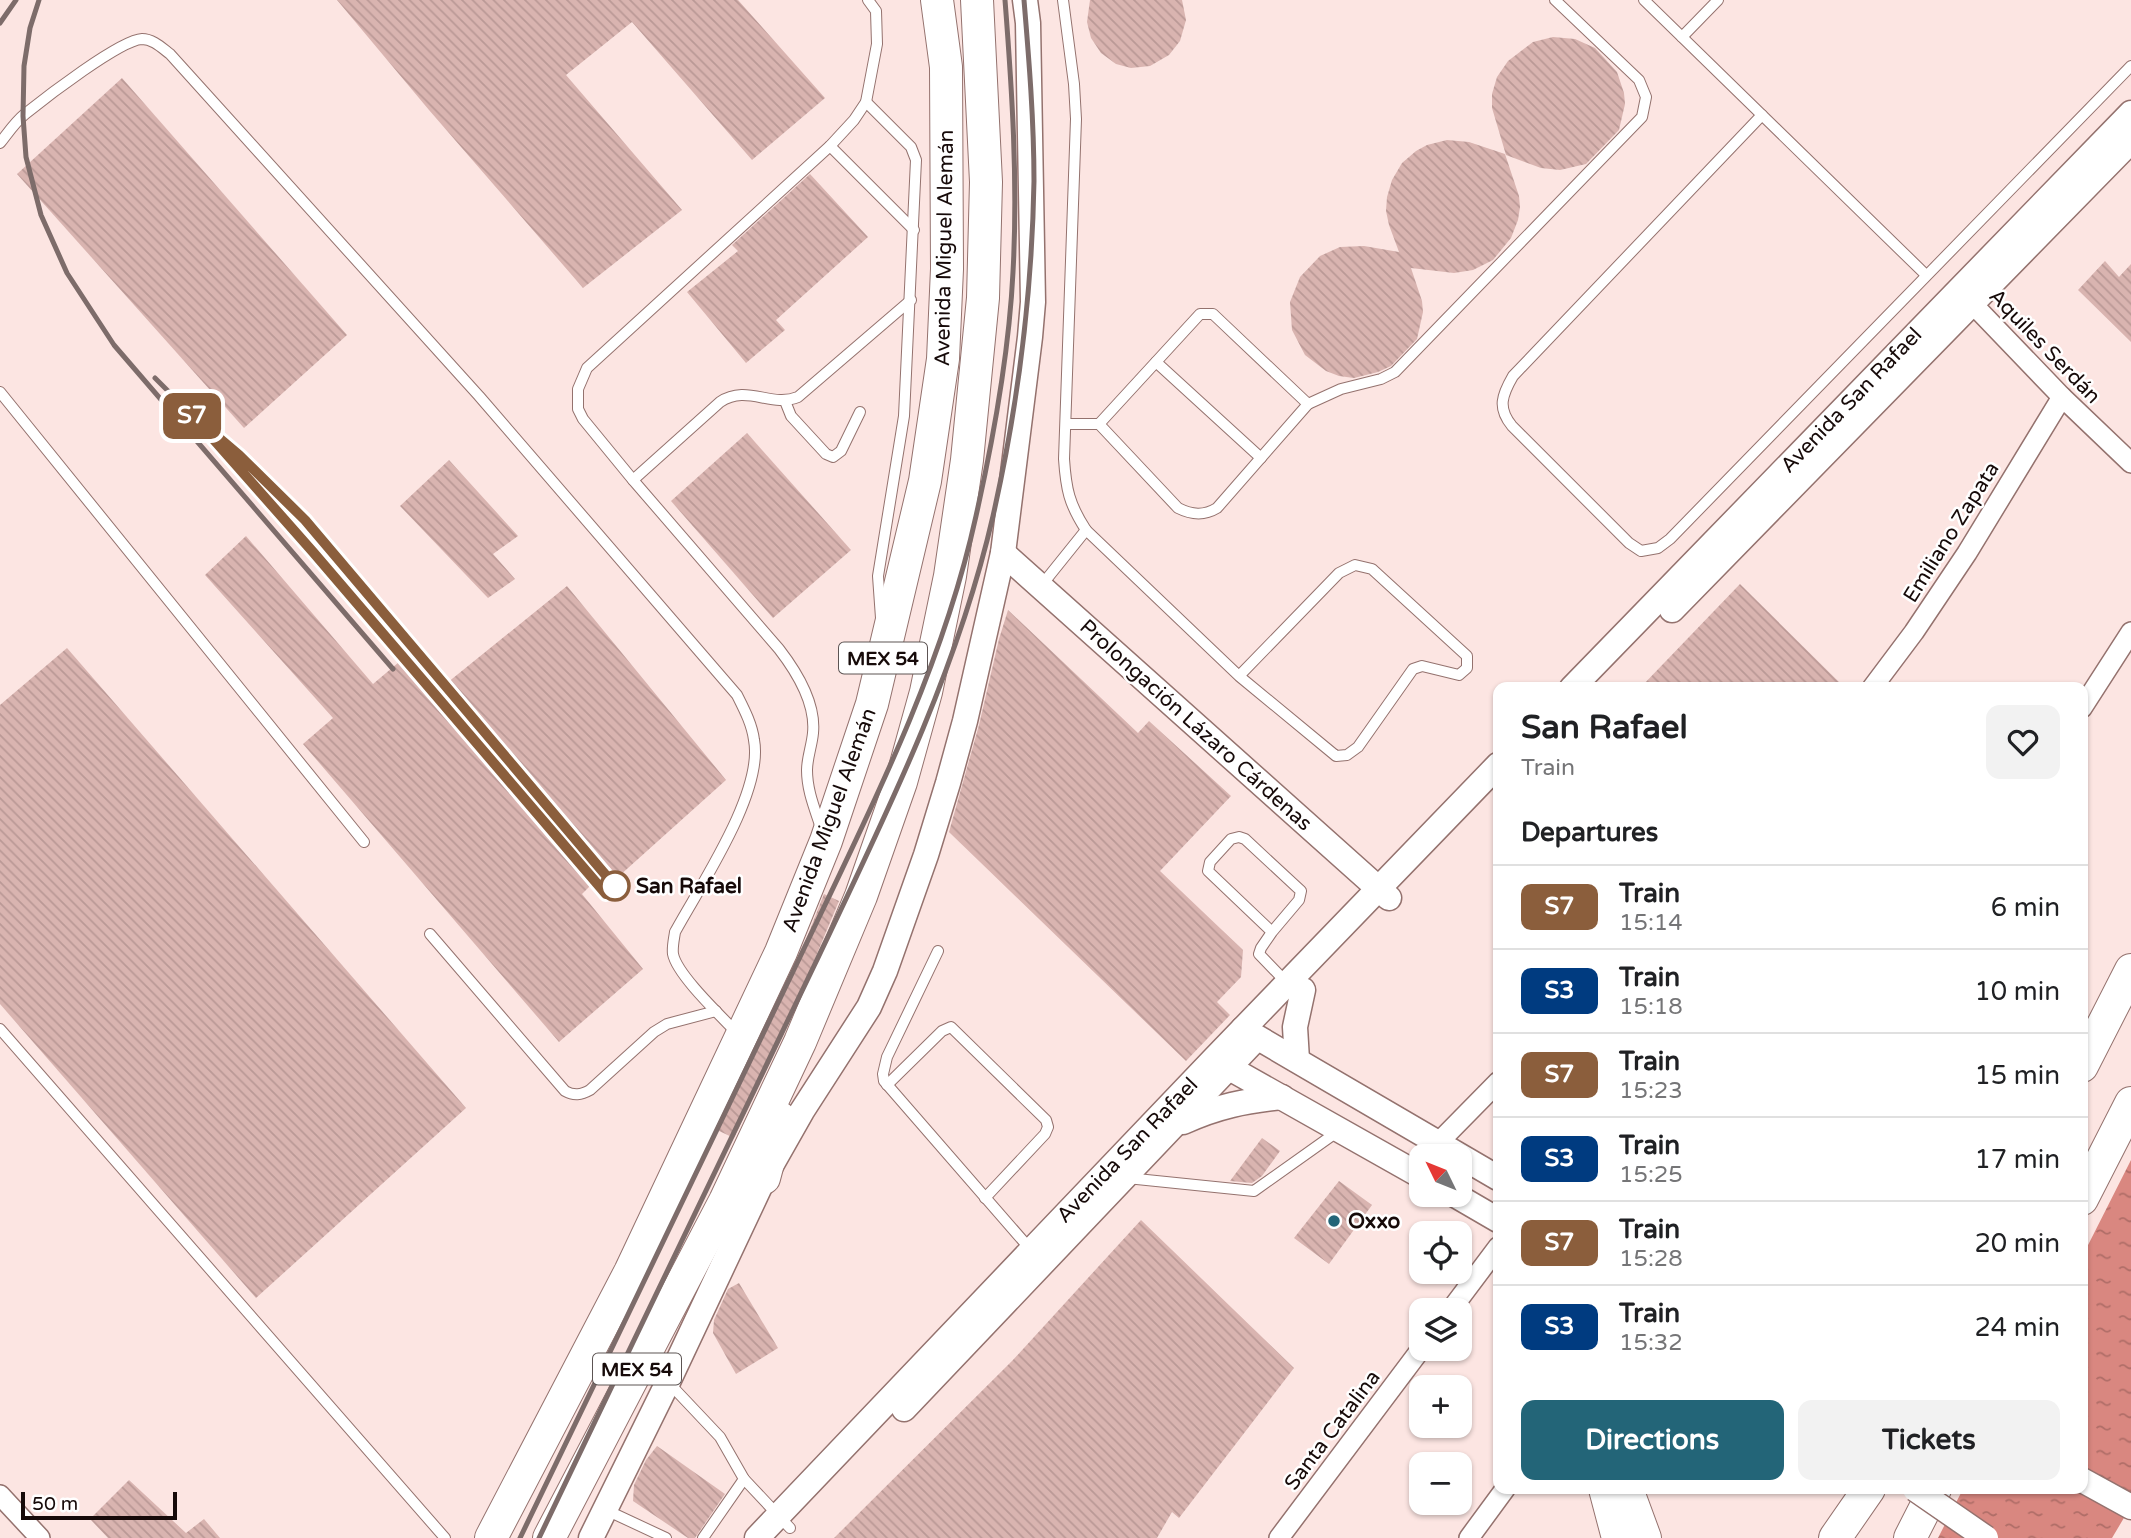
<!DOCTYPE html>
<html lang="en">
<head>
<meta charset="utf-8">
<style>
	:root { --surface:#fff; --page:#f2f2f2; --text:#202124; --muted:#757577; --line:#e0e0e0; --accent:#236578 }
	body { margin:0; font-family:"Varela Round",sans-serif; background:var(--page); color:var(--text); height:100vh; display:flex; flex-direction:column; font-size:26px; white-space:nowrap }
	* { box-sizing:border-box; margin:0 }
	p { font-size:23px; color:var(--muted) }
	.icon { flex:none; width:38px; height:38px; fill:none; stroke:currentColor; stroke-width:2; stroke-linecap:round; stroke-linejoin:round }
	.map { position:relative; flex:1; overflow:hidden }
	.sheet { position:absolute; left:1493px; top:682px; width:595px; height:812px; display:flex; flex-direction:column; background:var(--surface); border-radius:14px; box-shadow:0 2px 5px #0004 }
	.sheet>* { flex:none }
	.badge { padding:0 14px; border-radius:10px; font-size:24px; line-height:46px }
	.needle { width:46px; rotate:313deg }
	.fabs { position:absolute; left:1409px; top:1144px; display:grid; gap:14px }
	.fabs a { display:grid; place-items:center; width:63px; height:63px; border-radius:14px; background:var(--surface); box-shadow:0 2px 5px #0004; font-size:35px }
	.scale { position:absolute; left:21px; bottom:18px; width:156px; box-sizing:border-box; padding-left:7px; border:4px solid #160a09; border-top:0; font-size:19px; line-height:24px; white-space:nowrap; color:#160a09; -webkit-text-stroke:5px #fff; paint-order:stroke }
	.map>.badge { position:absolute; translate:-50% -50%; box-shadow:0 0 0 4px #fff }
	h2 { padding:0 28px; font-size:26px; line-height:63px }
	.round { display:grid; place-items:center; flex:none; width:74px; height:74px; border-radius:14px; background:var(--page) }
	.headline { display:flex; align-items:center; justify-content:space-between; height:119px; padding:0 28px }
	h1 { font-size:33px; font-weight:700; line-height:52px }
	.primary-button { display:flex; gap:14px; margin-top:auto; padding:14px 28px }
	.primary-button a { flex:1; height:80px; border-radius:14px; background:var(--accent); color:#fff; font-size:28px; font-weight:700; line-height:80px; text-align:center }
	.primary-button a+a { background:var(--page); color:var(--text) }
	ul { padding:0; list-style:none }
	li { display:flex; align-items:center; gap:21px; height:84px; padding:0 28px; border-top:2px solid var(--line) }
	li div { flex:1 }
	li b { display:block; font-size:26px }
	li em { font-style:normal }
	li .badge { min-width:77px; font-weight:700; text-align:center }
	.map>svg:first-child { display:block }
	.water { fill:url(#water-ripples) }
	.building { fill:url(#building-back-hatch) }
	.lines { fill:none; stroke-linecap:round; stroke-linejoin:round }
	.service-casing { stroke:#94726e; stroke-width:12 }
	.minor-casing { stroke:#94726e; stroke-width:22 }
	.tertiary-casing { stroke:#94726e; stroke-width:27 }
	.trunk-casing { stroke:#94726e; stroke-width:34 }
	.service { stroke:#fff; stroke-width:10 }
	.minor { stroke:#fff; stroke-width:19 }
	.tertiary { stroke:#fff; stroke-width:24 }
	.trunk { stroke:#fff; stroke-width:32 }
	.rail { stroke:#7d6c6a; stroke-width:5 }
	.tertiary-bridge-casing { stroke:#94726e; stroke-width:27; stroke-linecap:butt }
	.tertiary-bridge { stroke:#fff; stroke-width:24 }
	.line-casing { stroke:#fff; stroke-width:16 }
	.line { stroke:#8b5e3c; stroke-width:10 }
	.stop-dot { fill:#fff; stroke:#8b5e3c; stroke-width:3.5 }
	.poi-dot { fill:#236578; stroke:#fff; stroke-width:2.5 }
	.labels { text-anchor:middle; stroke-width:5; stroke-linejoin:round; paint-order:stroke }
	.shield { fill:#fff; stroke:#5c5453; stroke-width:2 }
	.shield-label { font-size:19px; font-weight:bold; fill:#160a09 }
	.street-label { font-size:21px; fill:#160a09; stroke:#fff }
	.stop-label { font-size:21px; font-weight:bold; fill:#160a09; stroke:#fff; text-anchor:start }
	.poi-label { font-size:21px; font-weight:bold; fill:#160a09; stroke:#fff; text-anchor:start }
</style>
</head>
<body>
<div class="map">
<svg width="2131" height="1538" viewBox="0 0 2131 1538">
	<defs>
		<pattern id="water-ripples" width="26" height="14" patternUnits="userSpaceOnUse" patternTransform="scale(1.75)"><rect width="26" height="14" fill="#d98780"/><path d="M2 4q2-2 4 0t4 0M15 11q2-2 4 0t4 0" fill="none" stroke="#af6d67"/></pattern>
		<pattern id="building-back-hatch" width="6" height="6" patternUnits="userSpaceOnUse" patternTransform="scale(1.75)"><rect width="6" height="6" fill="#d9b4b0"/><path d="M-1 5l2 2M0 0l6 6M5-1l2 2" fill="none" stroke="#ba9996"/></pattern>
	</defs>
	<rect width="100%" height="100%" fill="#fce5e2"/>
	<!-- water -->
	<path class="water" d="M2131,1160V1506L2112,1538H1938L1963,1489H2082L2083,1255Z"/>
	<!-- building -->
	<g class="building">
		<path d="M337,0H738L825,98L752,160L632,22L566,75L682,210L583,288L429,110Z"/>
		<path d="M1090,0H1182L1186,20L1180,41L1169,55L1150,66L1131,68L1116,64L1101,53L1091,38L1087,22Z"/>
		<path d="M1553,37L1575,39L1595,48L1617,72L1624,93L1625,104L1619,130L1586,164L1560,170L1541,168L1506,155L1492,108V94L1497,77L1508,61L1533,42Z"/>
		<path d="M122,78L347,335L244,428L17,174Z"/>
		<path d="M1447,140L1469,142L1505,154L1519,196L1520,207L1518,220L1511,238L1493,260L1473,270L1454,273L1411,268L1422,301L1423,312L1417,339L1391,366L1378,372L1354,378L1339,376L1326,371L1305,355L1292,330L1290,302L1300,277L1320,256L1340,247L1364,246L1399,252L1389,225L1386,211L1387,197L1392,180L1402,163L1416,151L1427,145Z"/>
		<path d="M810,174L868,237L776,320L785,330L746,363L687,292L738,251L732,245Z"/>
		<path d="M2105,261L2119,277L2131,264V342L2078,290Z"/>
		<path d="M747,433L851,550L773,618L671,501Z"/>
		<path d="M449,460L518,536L493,554L515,579L488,598L400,506Z"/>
		<path d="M246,536L373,684L412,651L442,687L567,586L726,780L618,877L609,867L582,894L643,969L559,1042L303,744L333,718L205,575Z"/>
		<path d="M1740,584L1845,688H1640Z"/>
		<path d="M1008,610L1138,733L1149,721L1231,796L1160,871L1243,950L1241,977L1217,1002L1230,1015L1186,1061L949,832L979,725L999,639Z"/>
		<path d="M67,648L466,1108L256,1298L0,1004V705Z"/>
		<path d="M824,894L839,901L783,1035L734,1138L717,1130L798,960Z"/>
		<path d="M1262,1138L1280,1151L1262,1176L1252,1183L1230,1181Z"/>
		<path d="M1339,1181L1372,1205L1329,1264L1294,1238Z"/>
		<path d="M1141,1220L1294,1368L1179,1518L1172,1512L1157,1538H834L1012,1361Z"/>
		<path d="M739,1283L778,1348L736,1374L713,1333L714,1320L728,1289Z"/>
		<path d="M657,1446L725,1494L695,1538H688L633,1501L634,1485L646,1460Z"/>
		<path d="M129,1480L186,1533L204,1519L220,1538H108L90,1519Z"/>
	</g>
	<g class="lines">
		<defs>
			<g id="service">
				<path d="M1063,0L1074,84L1076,119L1064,459C1066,489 1069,504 1086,530L1239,676L1336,756L1347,755L1358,747L1413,669L1422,666L1459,675L1467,668V656L1372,569L1355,565L1339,573L1239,676"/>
				<path d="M1644,0L1926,275"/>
				<path d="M1682,37L1718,0"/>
				<path d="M866,102L911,147L916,160L904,416L878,576L881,618"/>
				<path d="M1762,115L1513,376C1502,395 1497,408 1512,426L1629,543L1641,551L1658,548L1670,539L2131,66"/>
				<path d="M0,143C8,133 15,122 25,114C45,98 120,40 142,39C153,39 162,48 170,54L479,396L737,695C744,709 752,724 754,740C764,792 700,886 675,932C674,939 672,947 673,954C677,975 722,1017 738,1034"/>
				<path d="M830,146L914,230"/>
				<path d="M1156,362L1261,458"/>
				<path d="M0,392L364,842"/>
				<path d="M785,401L791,416L826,454L833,457L841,451L860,412"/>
				<path d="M1066,424H1099L1178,508C1192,515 1204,516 1217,508L1308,404L1341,389L1381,379L1395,372L1642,117L1646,97L1639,80L1555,0"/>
				<path d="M1099,424L1200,314H1213L1308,404"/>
				<path d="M633,480L720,402C747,384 771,408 798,397L911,300"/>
				<path d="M1041,586L1086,530"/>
				<path d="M821,828C815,809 807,791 807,770C807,758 812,745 813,733C816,703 796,671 779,649L633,480L583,419L578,409V389L587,368L830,146L854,120L866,102L877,44L876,11L868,0"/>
				<path d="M1272,932L1299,900L1301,891L1245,839L1239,837L1231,839L1210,862L1208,871L1272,932L1261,948L1259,954L1286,982"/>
				<path d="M430,934L565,1091C574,1096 581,1095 590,1090L654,1032L667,1024L716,1011"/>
				<path d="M938,951L887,1057L883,1074L884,1081L1031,1250"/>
				<path d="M0,1029L445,1538"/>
				<path d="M887,1085L942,1031L951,1027L1046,1120L1048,1127L1045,1134L985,1198"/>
				<path d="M1127,1178L1254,1191L1337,1132"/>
				<path d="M668,1382L720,1437L744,1479L703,1538"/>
				<path d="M744,1479L790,1528"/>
				<path d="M606,1510L666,1538"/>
			</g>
			<g id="minor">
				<path d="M1964,295L2062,397L2131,463"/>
				<path d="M1872,688L1914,632L1967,553L2062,397"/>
				<path d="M2082,708L2131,632"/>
				<path d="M1437,1144L1498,1082"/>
				<path d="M1450,1311L1498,1247"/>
				<path d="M0,1495L40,1538"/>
				<path d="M1279,1538L1421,1349"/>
				<path d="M1469,1538L1505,1489"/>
			</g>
			<g id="tertiary">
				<path d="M1003,553L1389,898"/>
				<path d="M1672,610L2131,141"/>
				<path d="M1572,688L2131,113"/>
				<path d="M1243,1029L1498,1178"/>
				<path d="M1297,1060L1295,1027L1303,990"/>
				<path d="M1217,1061L1421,1176"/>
				<path d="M1183,1122C1218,1106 1245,1101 1282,1097"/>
				<path d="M1455,1195L1498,1220"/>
				<path d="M904,1409L1253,1042"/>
				<path d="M2082,1480L2131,1507"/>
				<path d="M591,1538L668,1382L764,1178L802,1111L869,1007L885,971L926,855L948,783L965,721L1003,553L1030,337L1033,302L1028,23L1025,0"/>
				<path d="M757,1538L1213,1060L1498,765"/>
			</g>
			<g id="trunk">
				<path d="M2082,1066L2131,970"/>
				<path d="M764,1178L780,1118"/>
				<path d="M2082,1199L2131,1103"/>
				<path d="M1605,1489L1618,1538"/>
				<path d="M1627,1489L1645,1538"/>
				<path d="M491,1538L630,1272L781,952L826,841L872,704L925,481L943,359L947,269L946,67L937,0"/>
				<path d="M549,1538L725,1201L800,1042L861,896L901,782L926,692L950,576L967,460L983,298L986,182L977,0"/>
				<path d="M1835,1538L1869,1489"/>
				<path d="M1910,1538L1935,1489"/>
			</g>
		</defs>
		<!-- service casing -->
		<use href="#service" class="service-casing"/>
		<!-- minor casing -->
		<use href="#minor" class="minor-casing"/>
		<!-- tertiary casing -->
		<use href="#tertiary" class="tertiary-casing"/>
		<!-- trunk casing -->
		<use href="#trunk" class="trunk-casing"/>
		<!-- service -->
		<use href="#service" class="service"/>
		<!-- minor -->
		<use href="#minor" class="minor"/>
		<!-- tertiary -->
		<use href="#tertiary" class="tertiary"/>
		<!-- trunk -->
		<use href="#trunk" class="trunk"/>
		<!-- rail -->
		<g class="rail">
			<path d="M39,0L30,28L24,66L23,116L26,157L41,215L67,273L114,345L393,669"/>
			<path d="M0,23L16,0"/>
			<path d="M155,378L192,415L313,552L606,894"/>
			<path d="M238,454L305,520L615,886"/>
			<path d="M520,1538C613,1345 707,1153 799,959C867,817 942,671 976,516C994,436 1009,354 1013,272C1018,181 1012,90 1005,0"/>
			<path d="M539,1538C630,1347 723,1158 814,966C883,821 957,673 993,516C1018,406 1032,293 1034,181C1034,121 1029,60 1024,0"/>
		</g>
		<defs>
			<path id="tertiary-bridge" d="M1915,1489L1986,1538"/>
		</defs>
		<!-- tertiary-bridge casing -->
		<use href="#tertiary-bridge" class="tertiary-bridge-casing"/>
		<!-- tertiary-bridge -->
		<use href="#tertiary-bridge" class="tertiary-bridge"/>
	</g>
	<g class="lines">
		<defs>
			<path id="line" d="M606,894L313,552L192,415L239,455L305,520L615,886"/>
		</defs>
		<!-- line casing -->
		<use href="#line" class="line-casing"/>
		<!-- line -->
		<use href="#line" class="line"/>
	</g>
	<!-- markers -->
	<circle class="stop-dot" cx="615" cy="886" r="14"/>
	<circle class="poi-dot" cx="1334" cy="1221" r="7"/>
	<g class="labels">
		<!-- shield labels -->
		<g class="shield">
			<rect x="839" y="642.5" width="88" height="31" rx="5"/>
			<rect x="593" y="1353.5" width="88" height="31" rx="5"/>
		</g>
		<g class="shield-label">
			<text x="883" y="665">MEX 54</text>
			<text x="637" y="1376">MEX 54</text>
		</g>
		<!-- street labels -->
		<g class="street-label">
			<text transform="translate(944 248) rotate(-89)" y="7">Avenida Miguel Alemán</text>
			<text transform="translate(2045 346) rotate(46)" y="7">Aquiles Serdán</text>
			<text transform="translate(1851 400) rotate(-46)" y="7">Avenida San Rafael</text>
			<text transform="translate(1951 532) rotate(-58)" y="7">Emiliano Zapata</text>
			<text transform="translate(1196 725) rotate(42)" y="7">Prolongación Lázaro Cárdenas</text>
			<text transform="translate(829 820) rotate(-70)" y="7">Avenida Miguel Alemán</text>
			<text transform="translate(1127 1150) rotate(-46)" y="7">Avenida San Rafael</text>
			<text transform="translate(1332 1430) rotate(-53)" y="7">Santa Catalina</text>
		</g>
		<!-- stop labels -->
		<g class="stop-label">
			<text x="636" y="893">San Rafael</text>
		</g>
		<!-- poi labels -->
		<g class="poi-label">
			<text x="1348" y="1228">Oxxo</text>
		</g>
	</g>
</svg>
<div class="fabs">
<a><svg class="needle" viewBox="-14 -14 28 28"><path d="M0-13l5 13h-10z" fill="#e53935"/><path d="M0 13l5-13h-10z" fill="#757577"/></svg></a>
<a><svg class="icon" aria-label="locate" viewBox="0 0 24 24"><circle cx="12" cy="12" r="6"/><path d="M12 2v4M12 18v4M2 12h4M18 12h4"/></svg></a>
<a><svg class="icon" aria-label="layers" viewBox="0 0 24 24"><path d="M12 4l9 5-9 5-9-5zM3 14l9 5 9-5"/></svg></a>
<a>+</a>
<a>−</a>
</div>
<div class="scale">50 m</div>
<b class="badge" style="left:192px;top:416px;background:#8b5e3c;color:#fff">S7</b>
<section class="sheet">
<div class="headline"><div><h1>San Rafael</h1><p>Train</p></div><a class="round"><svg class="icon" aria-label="heart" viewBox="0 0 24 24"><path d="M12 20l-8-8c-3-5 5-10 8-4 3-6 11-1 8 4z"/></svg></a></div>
<h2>Departures</h2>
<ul>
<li><span class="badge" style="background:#8b5e3c;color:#fff">S7</span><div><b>Train</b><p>15:14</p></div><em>6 min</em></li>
<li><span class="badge" style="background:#003b80;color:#fff">S3</span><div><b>Train</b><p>15:18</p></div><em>10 min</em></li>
<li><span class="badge" style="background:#8b5e3c;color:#fff">S7</span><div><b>Train</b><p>15:23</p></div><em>15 min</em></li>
<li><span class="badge" style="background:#003b80;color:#fff">S3</span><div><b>Train</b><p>15:25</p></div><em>17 min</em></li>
<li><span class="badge" style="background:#8b5e3c;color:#fff">S7</span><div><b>Train</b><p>15:28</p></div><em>20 min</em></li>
<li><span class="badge" style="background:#003b80;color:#fff">S3</span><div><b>Train</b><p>15:32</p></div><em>24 min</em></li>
</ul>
<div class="primary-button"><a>Directions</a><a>Tickets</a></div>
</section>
</div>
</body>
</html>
